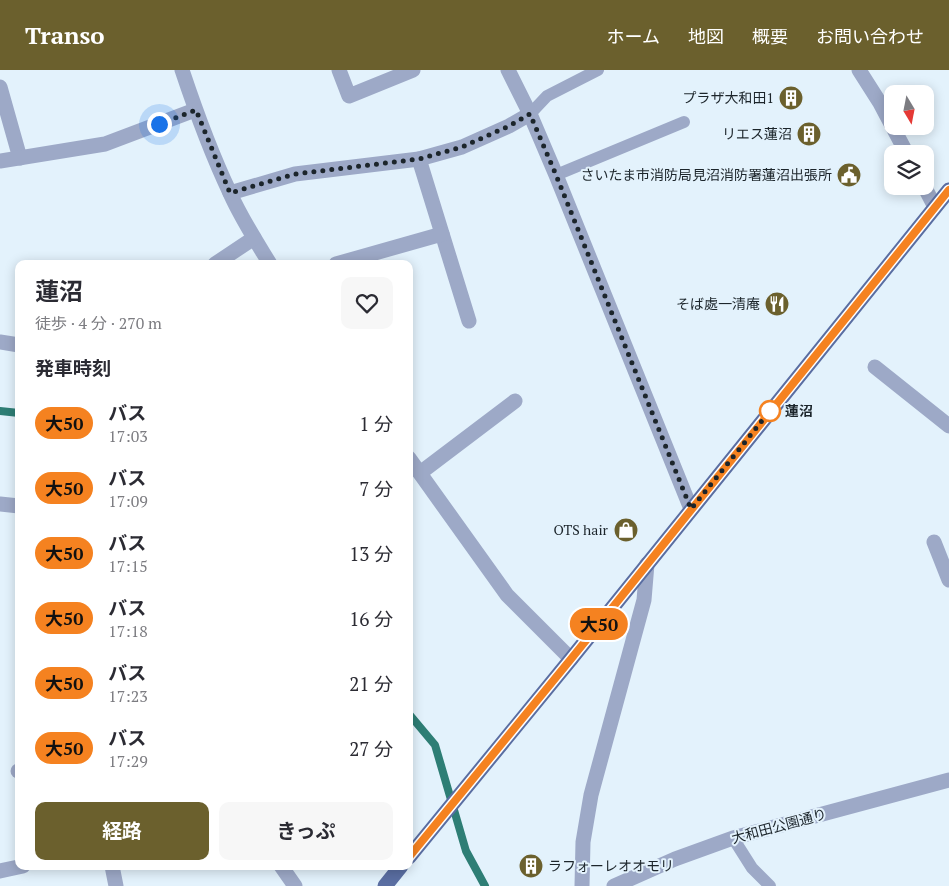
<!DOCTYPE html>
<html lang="ja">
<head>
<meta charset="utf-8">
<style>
	:root { --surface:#fff; --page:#f7f7f7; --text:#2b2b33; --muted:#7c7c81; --accent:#6b602d }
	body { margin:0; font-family:"PT Serif","Noto Sans JP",serif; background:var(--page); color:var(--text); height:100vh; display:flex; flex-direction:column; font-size:19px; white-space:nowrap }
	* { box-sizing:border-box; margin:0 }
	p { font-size:16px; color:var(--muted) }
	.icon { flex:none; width:28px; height:28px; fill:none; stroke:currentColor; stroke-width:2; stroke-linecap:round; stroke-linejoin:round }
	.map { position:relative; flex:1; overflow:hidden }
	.side { position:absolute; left:15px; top:190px; width:398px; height:610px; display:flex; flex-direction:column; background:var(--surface); border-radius:10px; box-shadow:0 2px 12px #0003 }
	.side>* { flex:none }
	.badge { padding:0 10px; border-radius:16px; font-size:18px; line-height:32px }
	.needle { width:32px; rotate:170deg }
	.fabs { position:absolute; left:884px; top:15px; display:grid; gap:10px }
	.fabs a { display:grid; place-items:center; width:50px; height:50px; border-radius:10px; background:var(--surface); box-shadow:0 2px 12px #0003; font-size:25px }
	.you { position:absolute; width:25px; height:25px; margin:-12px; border:4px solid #fff; border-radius:50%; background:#1a73e8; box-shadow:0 0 0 8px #1a73e833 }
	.map>.badge { position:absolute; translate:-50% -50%; box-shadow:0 0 0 2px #fff }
	h2 { padding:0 20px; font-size:19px; line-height:45px }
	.round { display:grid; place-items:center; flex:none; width:52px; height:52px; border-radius:10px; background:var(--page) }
	.head { display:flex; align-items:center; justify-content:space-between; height:85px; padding:0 20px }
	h1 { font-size:24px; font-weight:700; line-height:38px }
	.button { display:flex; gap:10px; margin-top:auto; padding:10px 20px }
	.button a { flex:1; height:58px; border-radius:10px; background:var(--accent); color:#fff; font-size:20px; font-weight:700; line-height:58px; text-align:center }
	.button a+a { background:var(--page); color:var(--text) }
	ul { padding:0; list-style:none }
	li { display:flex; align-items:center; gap:15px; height:65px; padding:0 20px }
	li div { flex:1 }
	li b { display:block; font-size:19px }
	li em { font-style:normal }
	li .badge { min-width:55px; font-weight:700; text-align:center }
	header { display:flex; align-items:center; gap:30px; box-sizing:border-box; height:70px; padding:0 25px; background:var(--accent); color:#fff }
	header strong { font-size:24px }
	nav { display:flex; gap:28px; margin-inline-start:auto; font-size:18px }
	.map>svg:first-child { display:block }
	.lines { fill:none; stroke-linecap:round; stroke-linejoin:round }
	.stream { stroke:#2e7e75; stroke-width:8 }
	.service { stroke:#9da9c7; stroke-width:12 }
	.minor { stroke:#9da9c7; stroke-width:15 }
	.tertiary { stroke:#9da9c7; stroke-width:15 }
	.primary { stroke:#5a6ea2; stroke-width:15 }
	.line-casing { stroke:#fff; stroke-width:11 }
	.line { stroke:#f58220; stroke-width:8 }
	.walk { stroke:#1c252b; stroke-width:5; stroke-dasharray:0 9 }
	.stop-dot { fill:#fff; stroke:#f58220; stroke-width:2.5 }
	.labels { text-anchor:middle; stroke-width:4; stroke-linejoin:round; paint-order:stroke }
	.poi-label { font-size:14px; fill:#1c252b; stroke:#e3f2fc; text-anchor:end }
	.stop-label { font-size:14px; font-weight:bold; fill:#1c252b; stroke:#e3f2fc; text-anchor:start }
	.street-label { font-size:14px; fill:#1c252b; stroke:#e3f2fc }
</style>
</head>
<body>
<header>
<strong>Transo</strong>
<nav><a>ホーム</a><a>地図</a><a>概要</a><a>お問い合わせ</a></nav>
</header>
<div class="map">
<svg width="949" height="816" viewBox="0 0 949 816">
	<rect width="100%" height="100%" fill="#e3f2fc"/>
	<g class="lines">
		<!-- stream -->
		<g class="stream">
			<path d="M0,341L19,343"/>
			<path d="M409,644L435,675L466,781L485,816"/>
		</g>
		<!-- service -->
		<g class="service">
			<path d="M530,44L547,26L598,0"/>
			<path d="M556,105L684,52"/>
			<path d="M733,768L752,798L770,816"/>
		</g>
		<!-- minor -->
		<g class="minor">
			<path d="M182,0C196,42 211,83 230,123C241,148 256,171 270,194"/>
			<path d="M339,0L349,26L413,0"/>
			<path d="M859,0L880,33L907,84"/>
			<path d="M0,17L20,88"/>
			<path d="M419,89L469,251"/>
			<path d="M0,91L105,74L195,40"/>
			<path d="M924,116L935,137"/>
			<path d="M230,123L295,104L419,89L462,77L509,56L530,44"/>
			<path d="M215,194L254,168"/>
			<path d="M336,194L442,164"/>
			<path d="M0,272L19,275"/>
			<path d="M875,297L949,356"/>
			<path d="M409,388L507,525L571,589"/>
			<path d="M420,403L515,331"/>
			<path d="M0,434L19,436"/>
			<path d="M934,472L949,510"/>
			<path d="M18,701H19"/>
			<path d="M112,796L116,816"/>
			<path d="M281,796L295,816"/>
			<path d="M0,801L23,796"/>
			<path d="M582,816L583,772L591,725L644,530L647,494"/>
		</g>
		<!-- tertiary -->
		<g class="tertiary">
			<path d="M508,0L530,44L556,105L691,439"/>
			<path d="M614,816L675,789L733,768L949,710"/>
		</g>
		<!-- primary -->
		<g class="primary">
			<path d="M409,787L571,589L949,120"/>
			<path d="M385,816L401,796"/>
		</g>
	</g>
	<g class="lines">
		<defs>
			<path id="line" d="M409,787L571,589L949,120"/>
		</defs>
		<!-- line casing -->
		<use href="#line" class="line-casing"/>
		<!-- line -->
		<use href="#line" class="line"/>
		<!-- walk -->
		<path class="walk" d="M159,54L196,40L230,123L295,104L419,89L462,77L509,56L530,44L556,105L691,439L770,341"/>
	</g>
	<!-- icons -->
	<defs>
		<symbol id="building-disc" viewBox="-11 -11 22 22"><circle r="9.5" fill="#6b602d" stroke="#e3f2fc"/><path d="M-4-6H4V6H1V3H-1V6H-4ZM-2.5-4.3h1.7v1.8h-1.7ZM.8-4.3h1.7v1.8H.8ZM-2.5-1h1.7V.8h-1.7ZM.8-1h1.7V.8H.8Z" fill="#fff"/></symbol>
		<symbol id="civic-disc" viewBox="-11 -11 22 22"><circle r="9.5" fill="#6b602d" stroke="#e3f2fc"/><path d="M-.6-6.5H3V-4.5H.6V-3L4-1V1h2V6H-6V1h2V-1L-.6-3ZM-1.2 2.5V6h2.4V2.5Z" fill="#fff"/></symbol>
		<symbol id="restaurant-disc" viewBox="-11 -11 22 22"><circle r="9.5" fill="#6b602d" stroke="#e3f2fc"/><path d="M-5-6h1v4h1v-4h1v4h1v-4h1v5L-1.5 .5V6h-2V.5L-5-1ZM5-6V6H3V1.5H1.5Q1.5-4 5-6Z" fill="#fff"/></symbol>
		<symbol id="shop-disc" viewBox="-11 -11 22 22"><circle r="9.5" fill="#6b602d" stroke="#e3f2fc"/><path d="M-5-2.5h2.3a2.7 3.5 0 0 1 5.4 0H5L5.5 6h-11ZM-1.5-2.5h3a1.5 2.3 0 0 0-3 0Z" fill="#fff"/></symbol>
	</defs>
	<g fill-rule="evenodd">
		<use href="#building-disc" x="777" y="14" width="28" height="28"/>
		<use href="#building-disc" x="795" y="50" width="28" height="28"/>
		<use href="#civic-disc" x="835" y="91" width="28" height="28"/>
		<use href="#restaurant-disc" x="763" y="220" width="28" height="28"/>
		<use href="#shop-disc" x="612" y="446" width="28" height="28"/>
		<use href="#building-disc" x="517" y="782" width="28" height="28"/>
	</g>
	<!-- markers -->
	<circle class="stop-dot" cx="770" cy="341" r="10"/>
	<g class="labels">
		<!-- poi labels -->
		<g class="poi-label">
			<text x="774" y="33">プラザ大和田1</text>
			<text x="792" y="69">リエス蓮沼</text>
			<text x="832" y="110">さいたま市消防局見沼消防署蓮沼出張所</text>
			<text x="760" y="239">そば處一清庵</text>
			<text x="608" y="465">OTS hair</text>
			<text x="548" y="801" text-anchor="start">ラフォーレオオモリ</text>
		</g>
		<!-- stop labels -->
		<g class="stop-label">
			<text x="785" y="346">蓮沼</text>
		</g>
		<!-- street labels -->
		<g class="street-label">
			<text transform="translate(779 756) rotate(-15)" y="5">大和田公園通り</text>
		</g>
	</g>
</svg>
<div class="fabs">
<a><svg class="needle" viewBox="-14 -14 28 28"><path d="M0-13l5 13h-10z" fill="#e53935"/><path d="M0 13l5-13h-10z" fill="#7c7c81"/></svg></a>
<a><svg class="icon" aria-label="layers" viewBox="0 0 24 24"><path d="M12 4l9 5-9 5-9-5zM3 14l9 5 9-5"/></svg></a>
</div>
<div class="you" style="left:159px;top:54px"></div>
<b class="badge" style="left:599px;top:554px;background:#f58220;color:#111">大50</b>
<section class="side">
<div class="head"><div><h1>蓮沼</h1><p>徒歩 · 4 分 · 270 m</p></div><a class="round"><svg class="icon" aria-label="heart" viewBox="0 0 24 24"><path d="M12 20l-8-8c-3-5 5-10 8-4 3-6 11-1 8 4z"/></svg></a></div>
<h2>発車時刻</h2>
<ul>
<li><span class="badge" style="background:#f58220;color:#111">大50</span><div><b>バス</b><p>17:03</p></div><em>1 分</em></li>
<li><span class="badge" style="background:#f58220;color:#111">大50</span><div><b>バス</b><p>17:09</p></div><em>7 分</em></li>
<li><span class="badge" style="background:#f58220;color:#111">大50</span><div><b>バス</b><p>17:15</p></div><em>13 分</em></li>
<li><span class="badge" style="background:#f58220;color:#111">大50</span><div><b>バス</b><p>17:18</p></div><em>16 分</em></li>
<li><span class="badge" style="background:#f58220;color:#111">大50</span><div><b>バス</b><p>17:23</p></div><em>21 分</em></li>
<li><span class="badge" style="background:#f58220;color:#111">大50</span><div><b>バス</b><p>17:29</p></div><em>27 分</em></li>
</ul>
<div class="button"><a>経路</a><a>きっぷ</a></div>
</section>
</div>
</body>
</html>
